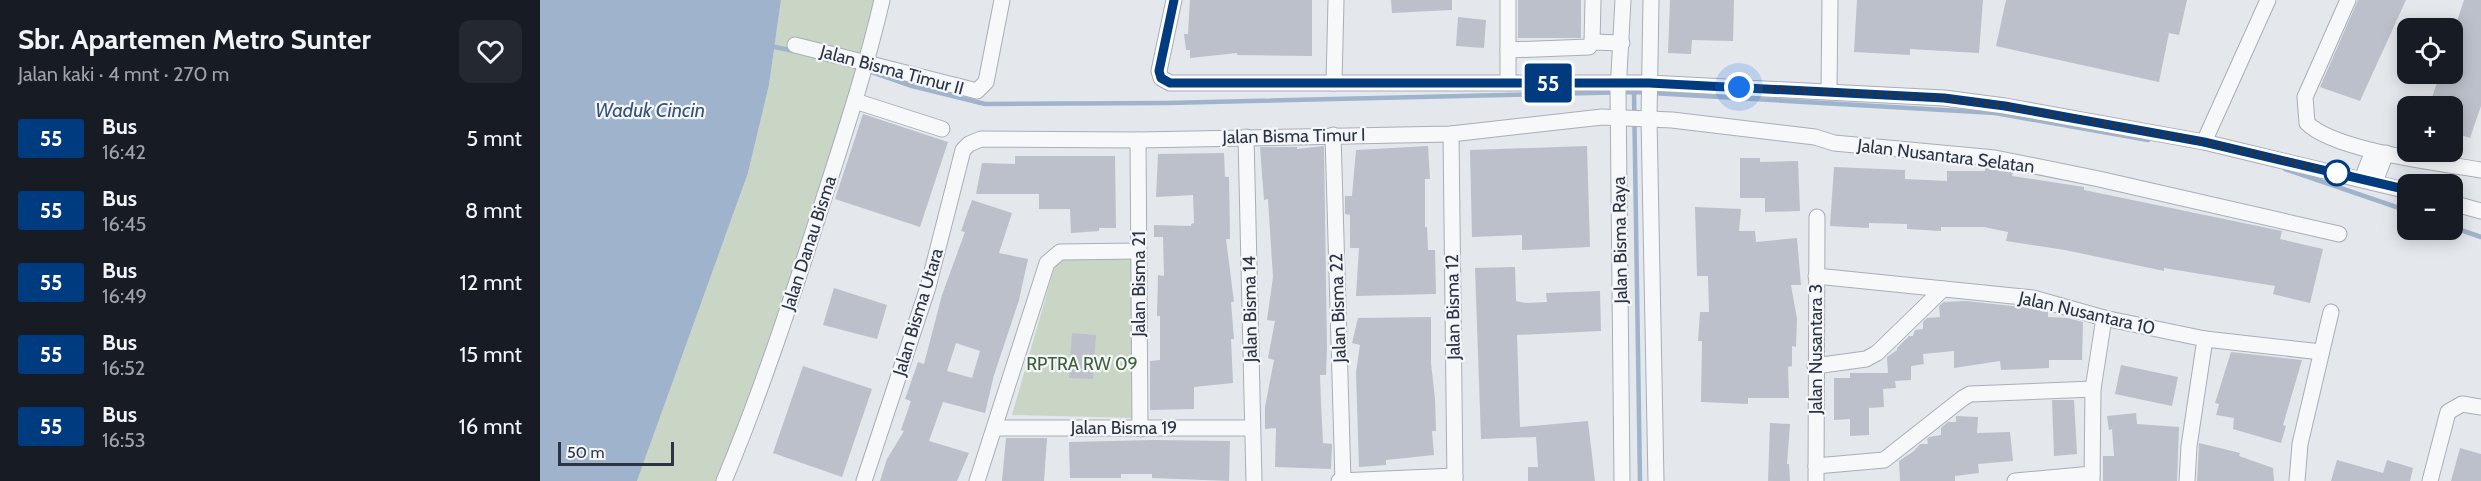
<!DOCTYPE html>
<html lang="id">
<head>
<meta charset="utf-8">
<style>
	:root { --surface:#171b24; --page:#242831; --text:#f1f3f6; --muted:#9ea1a6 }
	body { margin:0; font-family:Cabin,sans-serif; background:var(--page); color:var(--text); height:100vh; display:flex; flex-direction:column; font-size:22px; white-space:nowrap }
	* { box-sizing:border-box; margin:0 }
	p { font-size:20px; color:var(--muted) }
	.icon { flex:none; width:33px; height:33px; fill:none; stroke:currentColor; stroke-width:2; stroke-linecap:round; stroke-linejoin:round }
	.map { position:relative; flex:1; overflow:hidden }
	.details { display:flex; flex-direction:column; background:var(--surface); width:540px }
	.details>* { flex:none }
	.badge { padding:0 12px; border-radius:4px; font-size:21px; line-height:39px }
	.buttons { position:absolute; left:1857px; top:18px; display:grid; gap:12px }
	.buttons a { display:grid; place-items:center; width:66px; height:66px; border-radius:12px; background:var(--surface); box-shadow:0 3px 15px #0003; font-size:30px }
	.scale { position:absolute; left:18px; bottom:15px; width:116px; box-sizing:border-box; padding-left:6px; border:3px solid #2b3445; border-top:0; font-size:16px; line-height:21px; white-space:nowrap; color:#2b3445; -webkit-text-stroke:4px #f4f6f9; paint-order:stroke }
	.you { position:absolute; width:30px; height:30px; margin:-15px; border:4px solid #fff; border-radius:50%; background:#1a73e8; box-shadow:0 0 0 9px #1a73e833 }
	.map>.badge { position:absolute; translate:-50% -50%; box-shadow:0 0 0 3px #fff }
	.round { display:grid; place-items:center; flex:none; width:63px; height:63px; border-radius:12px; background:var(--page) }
	.head { display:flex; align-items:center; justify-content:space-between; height:102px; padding:0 18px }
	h1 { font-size:28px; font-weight:700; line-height:45px }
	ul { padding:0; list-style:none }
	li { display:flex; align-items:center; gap:18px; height:72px; padding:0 18px }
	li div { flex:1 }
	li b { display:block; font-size:22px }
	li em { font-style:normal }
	li .badge { min-width:66px; font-weight:700; text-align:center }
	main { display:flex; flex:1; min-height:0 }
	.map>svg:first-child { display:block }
	.green { fill:#c9d6c5 }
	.water { fill:#9fb4cc }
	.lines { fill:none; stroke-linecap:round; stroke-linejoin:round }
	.stream { stroke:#9fb4cc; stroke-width:4.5 }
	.building { fill:#bbc0ca; fill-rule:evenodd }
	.minor-casing { stroke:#a9aeb7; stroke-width:17 }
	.minor { stroke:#f7f8fa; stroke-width:15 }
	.line-casing { stroke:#fff; stroke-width:14 }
	.line { stroke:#003b80; stroke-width:9 }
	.walk { stroke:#2b3445; stroke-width:6; stroke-dasharray:0 10.8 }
	.stop-dot { fill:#fff; stroke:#003b80; stroke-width:3 }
	.labels { text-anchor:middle; stroke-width:4.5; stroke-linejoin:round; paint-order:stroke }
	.street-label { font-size:18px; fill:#2b3445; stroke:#f4f6f9 }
	.park-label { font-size:18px; fill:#3f6138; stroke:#f4f6f9 }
	.water-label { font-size:20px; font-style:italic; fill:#34527a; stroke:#f4f6f9 }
</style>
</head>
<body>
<main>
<section class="details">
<div class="head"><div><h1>Sbr. Apartemen Metro Sunter</h1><p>Jalan kaki · 4 mnt · 270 m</p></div><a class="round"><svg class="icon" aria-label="heart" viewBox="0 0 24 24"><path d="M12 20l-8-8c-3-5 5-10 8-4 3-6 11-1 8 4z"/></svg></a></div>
<ul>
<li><span class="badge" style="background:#003b80;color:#fff">55</span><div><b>Bus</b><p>16:42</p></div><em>5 mnt</em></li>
<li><span class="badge" style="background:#003b80;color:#fff">55</span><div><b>Bus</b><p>16:45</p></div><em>8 mnt</em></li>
<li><span class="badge" style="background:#003b80;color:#fff">55</span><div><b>Bus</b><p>16:49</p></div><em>12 mnt</em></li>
<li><span class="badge" style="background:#003b80;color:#fff">55</span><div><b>Bus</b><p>16:52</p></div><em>15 mnt</em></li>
<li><span class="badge" style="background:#003b80;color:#fff">55</span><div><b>Bus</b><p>16:53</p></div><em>16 mnt</em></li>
</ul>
</section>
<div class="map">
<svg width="1941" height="481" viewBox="0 0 1941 481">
	<rect width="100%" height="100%" fill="#e4e7ec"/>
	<!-- green -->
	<g class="green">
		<path d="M241,0H341L328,62L184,481H97L208,173L229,85Z"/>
		<path d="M592,255L596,418L472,415L517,258Z"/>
	</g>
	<!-- water -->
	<path class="water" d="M0,0H241L229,85L208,173L97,481H0Z"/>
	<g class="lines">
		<!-- stream -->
		<g class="stream">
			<path d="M235,47L254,51"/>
			<path d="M326,70L372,86L445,104L627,103L1094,92L1455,113L1608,140"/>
			<path d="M1094,92L1100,481"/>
			<path d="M1745,169L1868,211"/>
			<path d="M1912,227L1941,237"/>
		</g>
	</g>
	<!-- building -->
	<g class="building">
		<path d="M650,0H772V56L697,55V53L650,58V50H646L644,34H648Z"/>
		<path d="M851,0H912V10L852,13Z"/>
		<rect x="978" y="0" width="63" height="38"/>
		<path d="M1130,0H1194L1193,41L1152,40L1151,54L1128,53Z"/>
		<path d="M1317,0H1443L1439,53L1370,49V55L1314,52Z"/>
		<path d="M1466,0H1647L1639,35L1629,33L1619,82L1456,46Z"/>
		<path d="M1818,0H1866L1820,101L1780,87Z"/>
		<path d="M1924,0H1941V106L1930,138L1912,132V106H1889L1900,74H1912V36Z"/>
		<path d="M918,17L946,20L944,48L916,46Z"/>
		<path d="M323,114L408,142L380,227L295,199Z"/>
		<path d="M784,146L787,348L786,375H780L781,403L783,443L792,444L791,469L735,467L736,428L725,429V407L734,360L728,358L735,321L727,320L733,277L728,199L724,200L720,147H757V149Z"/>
		<path d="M888,146L890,179H885V227H887L888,250H895L896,294L816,296L819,248H810V215L805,214V196H812L816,150Z"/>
		<path d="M1047,146L1050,247L982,250V235L932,237L930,150Z"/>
		<path d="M684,153L685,177H689L690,239H686L694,302H691L694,339H691L693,383L654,387V409L610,410V361L620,360V316H617L618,275L624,276L623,237H614V225L651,226V224L654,223L653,195L616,197L618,154Z"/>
		<path d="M475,156H575L576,228H559V231L531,233L530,209H499V194H436L442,163L475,164Z"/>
		<path d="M1200,158H1220V162L1258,161L1260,211L1225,212V198H1200Z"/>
		<path d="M1294,167L1365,170V179L1407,181V171H1445V167L1454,168L1473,172L1472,176L1544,187V190L1742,231L1740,239L1783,249L1770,303L1733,294L1735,286L1624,268V271L1525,250L1466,241L1468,232L1444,227H1401V231L1367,229V224L1329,223V228L1290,226Z"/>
		<path d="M432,200L472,213L459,253L488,259L479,300L454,375L445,413L403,402L389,441L429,453L417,481H340L347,459L364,431L361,430L371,401L365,399L378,362L384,364L402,295L425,232L421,231ZM416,343L440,351L432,378L407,371Z"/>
		<path d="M1155,207L1201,209L1199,231H1215L1216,242L1257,238L1261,285H1251L1257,319L1256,347L1252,346V366L1248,367L1249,398H1208V404L1161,402L1162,341H1158L1160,312H1169L1168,276H1157Z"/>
		<path d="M975,267L976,301L986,303L1007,302L1006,293L1060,291L1061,331L977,335L980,427L1048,421L1055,481H988V467H998L996,437L941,439L935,268Z"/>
		<path d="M294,288L347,305L337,339L283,325Z"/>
		<path d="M1426,301L1491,308L1508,312V317L1527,318L1543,322L1542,360H1509V368L1461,370L1460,361L1414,368V351L1383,354L1384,364L1371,366V380L1355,381L1356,388L1343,389L1344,407L1329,408V435L1310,436V419L1294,420V378H1310V373H1348L1347,357L1357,350V348L1369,336H1373L1375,330L1383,329V322L1387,318L1400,317L1399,306L1404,302Z"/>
		<path d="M891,317V363L895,399L896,431H892L894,455L846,460V465L819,467L816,372L820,345L812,343L818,318Z"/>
		<path d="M532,333L556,335L553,379L529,378Z"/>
		<path d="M1691,352L1762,360L1743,425L1746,426L1741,443L1693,429L1694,418L1676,415L1679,404L1675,403Z"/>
		<path d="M1581,365L1638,377L1632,406L1575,394Z"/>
		<path d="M263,366L332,389L302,477L233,453Z"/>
		<path d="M1512,400H1534L1537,454L1514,456Z"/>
		<path d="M1596,413L1597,424L1639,427L1637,481H1563V456H1574L1572,429L1569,430L1567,416Z"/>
		<path d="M1416,416L1438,417L1437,433L1470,432L1473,461L1438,464L1439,473L1415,476V481H1360L1359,461L1374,451L1380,444H1388L1387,439L1389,437L1401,435V428L1408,422H1416Z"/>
		<path d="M1230,423L1250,424L1247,464H1249L1250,481H1228Z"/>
		<path d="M466,438H507L504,481H462Z"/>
		<path d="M613,440L690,441L689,481L612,478V474H581V478H530L529,442Z"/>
		<path d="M1659,443L1700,453L1699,456L1733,468L1734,481H1657Z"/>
		<path d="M1920,448L1941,454V481H1911Z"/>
		<path d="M1797,460L1843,473L1847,460L1873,468L1870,481H1791Z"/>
	</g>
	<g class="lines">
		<defs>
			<g id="minor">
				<path d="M634,0L619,71L621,78L630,83H1109L1404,98L1465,106L1664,142L1868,191"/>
				<path d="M968,0V50L1049,47L1052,42L1053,0"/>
				<path d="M1111,0L1109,118L1116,481"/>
				<path d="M1808,0L1765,97L1767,123C1795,151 1900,163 1941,170"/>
				<path d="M1052,42L1082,43"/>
				<path d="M255,45L437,91L446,82L462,0"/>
				<path d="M968,50V83"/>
				<path d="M794,83L796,0"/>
				<path d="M1289,91L1290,0"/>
				<path d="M315,101L402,129"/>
				<path d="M911,134L915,481"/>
				<path d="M793,135L803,481"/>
				<path d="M706,137L714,481"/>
				<path d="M598,140L600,429"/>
				<path d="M1664,142L1728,0"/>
				<path d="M1822,179L1833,151"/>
				<path d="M1835,182L1846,153"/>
				<path d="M1912,203L1941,211"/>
				<path d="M1276,276L1493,298L1564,318L1665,339L1781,352"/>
				<path d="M1275,366L1326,359L1337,353L1403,289"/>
				<path d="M456,428H712"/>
				<path d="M1276,466L1344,460L1423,398L1430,394L1553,389"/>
				<path d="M184,481C222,390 253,295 283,201C304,135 326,69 342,0"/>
				<path d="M324,481L388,287L423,150L429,144L441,139L598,140L911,134L1062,117L1132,120L1275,137L1294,143L1455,158L1559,179L1799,234"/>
				<path d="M437,481L507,263L520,252L598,251"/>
				<path d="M799,481L915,476"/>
				<path d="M1082,481L1078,92L1083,0"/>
				<path d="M1276,481L1277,217"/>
				<path d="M1475,481L1552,474"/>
				<path d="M1552,481L1553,389L1564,318"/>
				<path d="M1647,481L1649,446L1665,339"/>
				<path d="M1757,481L1760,444L1791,312"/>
				<path d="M1890,481L1908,412L1922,404L1941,407"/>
			</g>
		</defs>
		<!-- minor casing -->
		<use href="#minor" class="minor-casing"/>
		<!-- minor -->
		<use href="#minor" class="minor"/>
	</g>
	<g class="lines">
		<defs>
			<path id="line" d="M634,0L619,71L621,78L630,83H1109L1404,98L1465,106L1664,142L1868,190"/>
		</defs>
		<!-- line casing -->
		<use href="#line" class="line-casing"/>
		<!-- line -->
		<use href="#line" class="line"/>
		<!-- walk -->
		<path class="walk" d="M1199,87L1404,98L1465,106L1664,142L1799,173H1797"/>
	</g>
	<!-- markers -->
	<circle class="stop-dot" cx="1797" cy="173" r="12"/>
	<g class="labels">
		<!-- street labels -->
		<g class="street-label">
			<text transform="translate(352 70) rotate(15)" y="6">Jalan Bisma Timur II</text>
			<text transform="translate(754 136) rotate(-1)" y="6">Jalan Bisma Timur I</text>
			<text transform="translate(1406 156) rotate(7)" y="6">Jalan Nusantara Selatan</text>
			<text transform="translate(1080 240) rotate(-91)" y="6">Jalan Bisma Raya</text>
			<text transform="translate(269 243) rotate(-72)" y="6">Jalan Danau Bisma</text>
			<text transform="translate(599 284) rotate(-90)" y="6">Jalan Bisma 21</text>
			<text transform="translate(913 307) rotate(-91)" y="6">Jalan Bisma 12</text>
			<text transform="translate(798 308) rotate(-92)" y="6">Jalan Bisma 22</text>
			<text transform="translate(710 309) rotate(-91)" y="6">Jalan Bisma 14</text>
			<text transform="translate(378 312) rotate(-73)" y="6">Jalan Bisma Utara</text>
			<text transform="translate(1547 313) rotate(13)" y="6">Jalan Nusantara 10</text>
			<text transform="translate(1276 349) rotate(-90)" y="6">Jalan Nusantara 3</text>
			<text x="584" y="434">Jalan Bisma 19</text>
		</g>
		<!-- park labels -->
		<g class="park-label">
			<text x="542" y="370">RPTRA RW 09</text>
		</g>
		<!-- water labels -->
		<g class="water-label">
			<text x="110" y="117">Waduk Cincin</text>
		</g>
	</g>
</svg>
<div class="buttons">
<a><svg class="icon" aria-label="locate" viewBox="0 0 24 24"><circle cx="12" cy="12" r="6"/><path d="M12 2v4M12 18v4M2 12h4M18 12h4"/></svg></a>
<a>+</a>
<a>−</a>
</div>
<div class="scale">50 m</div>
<div class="you" style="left:1199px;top:87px"></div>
<b class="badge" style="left:1008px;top:83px;background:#003b80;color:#fff">55</b>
</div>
</main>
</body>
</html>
